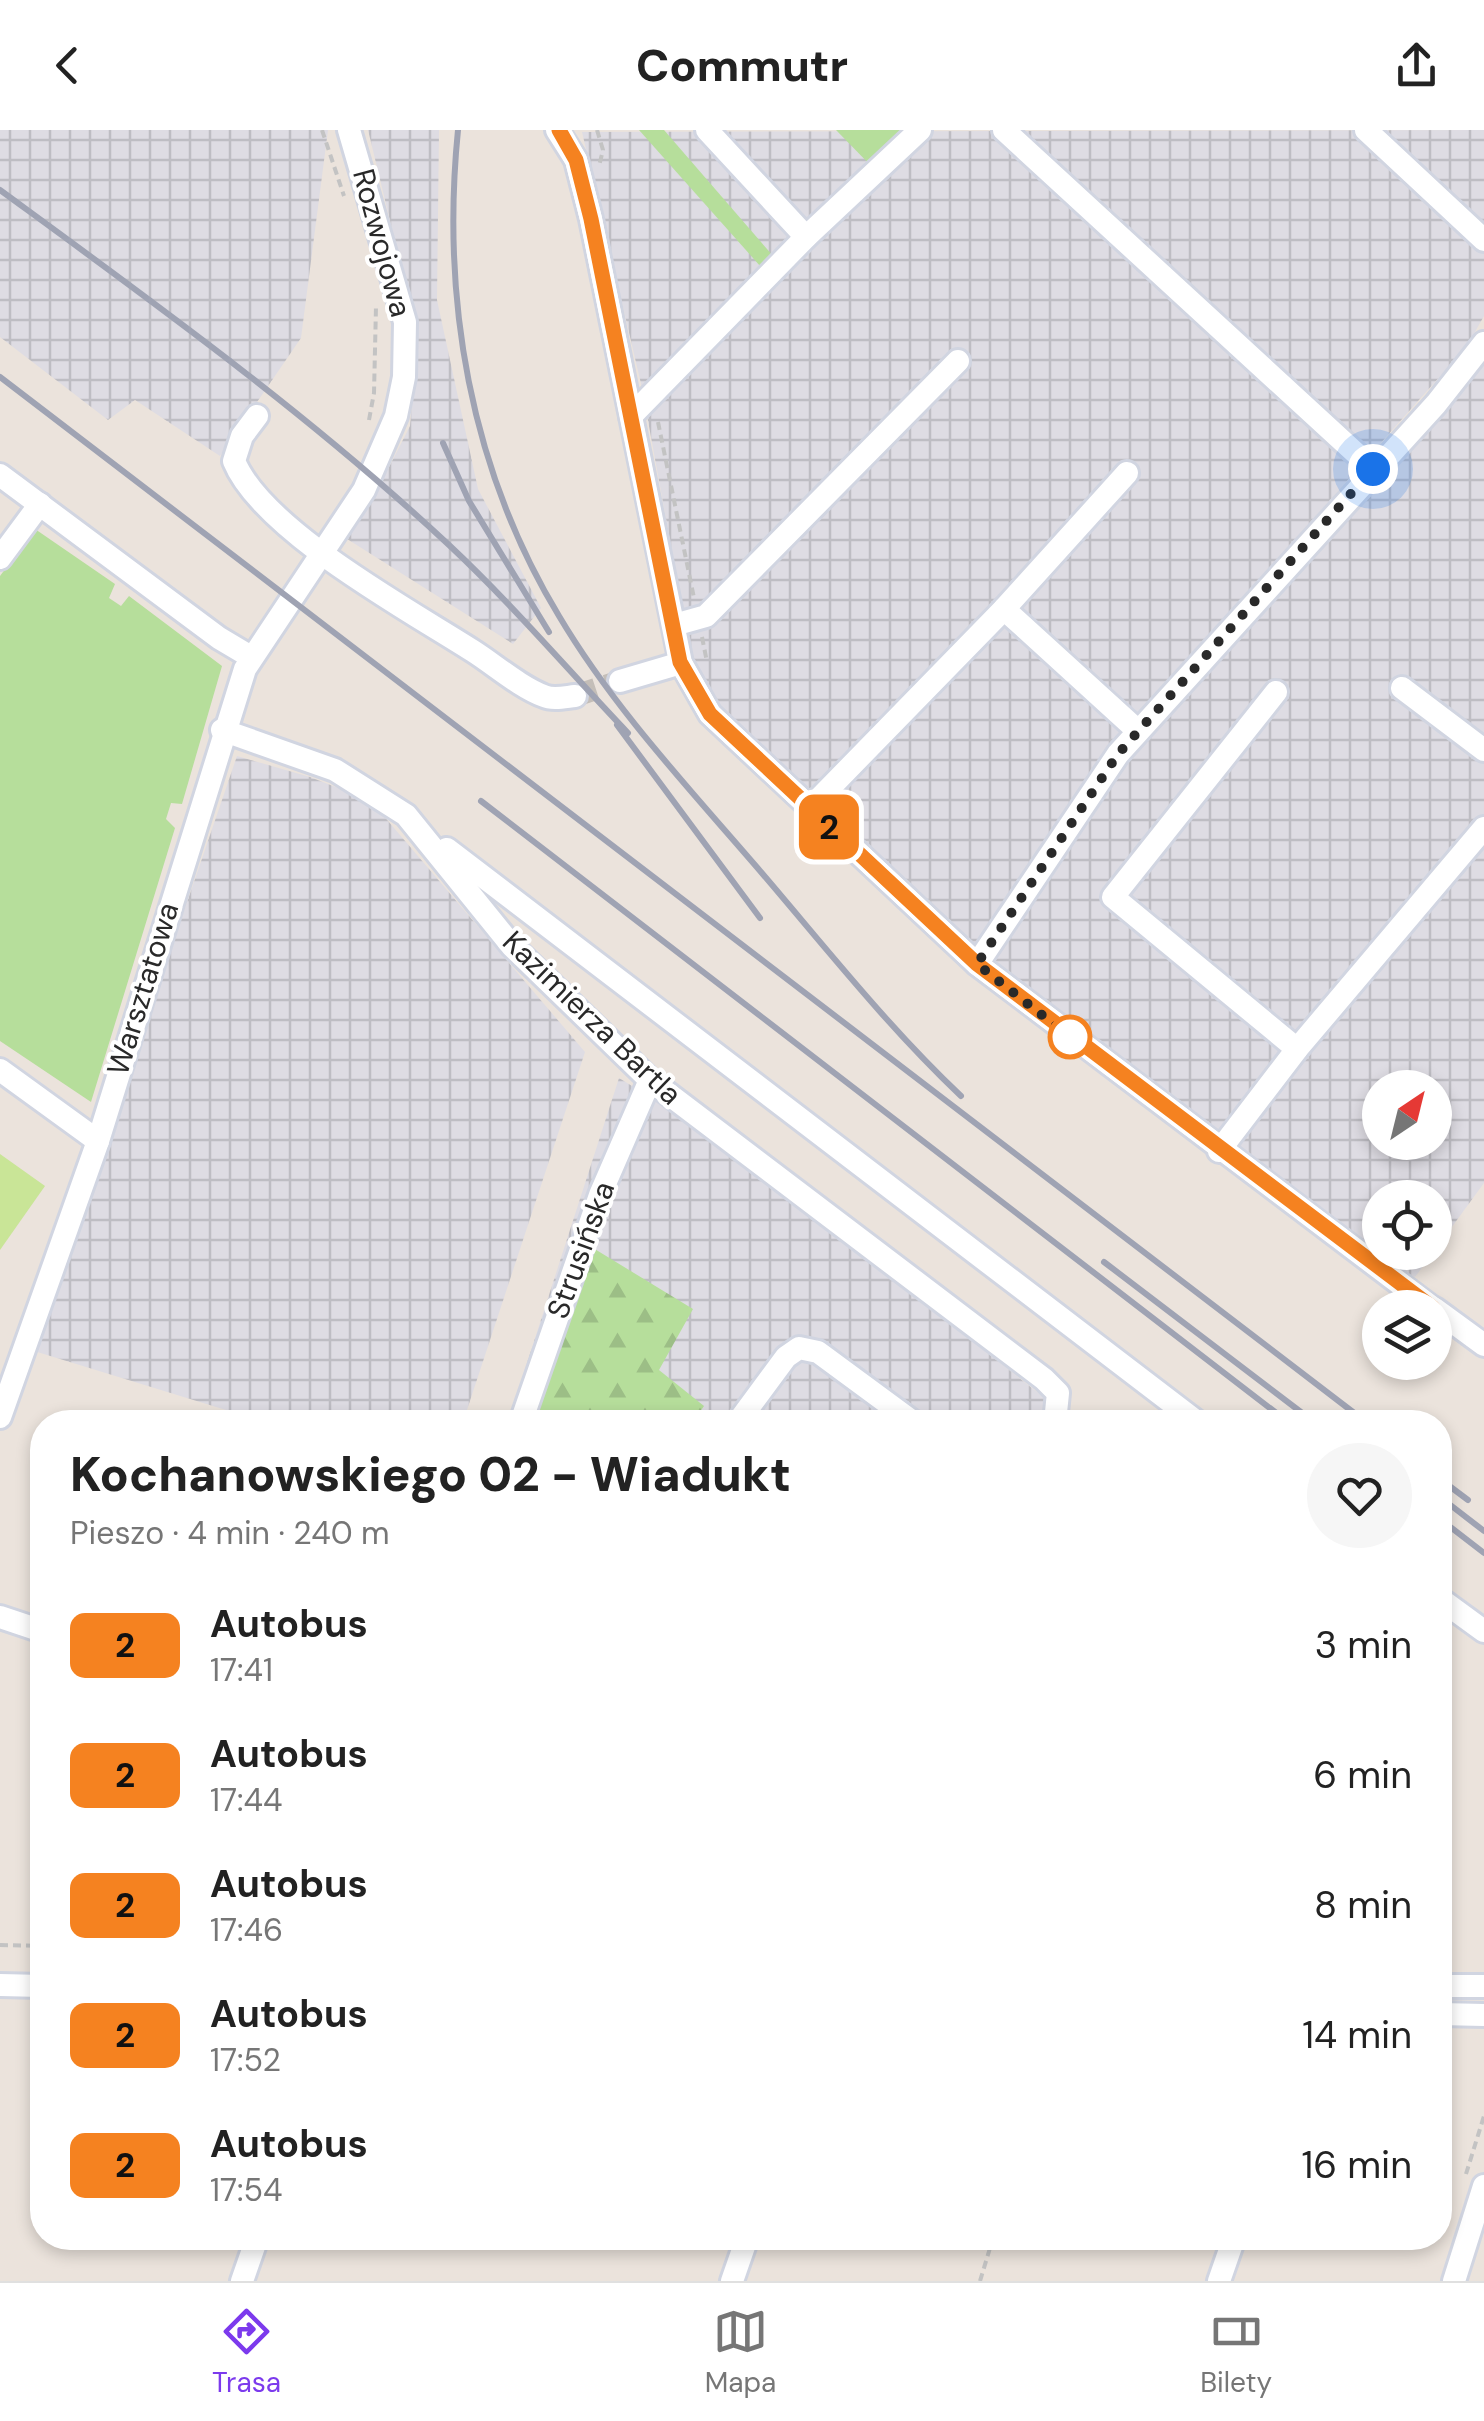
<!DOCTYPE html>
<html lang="pl">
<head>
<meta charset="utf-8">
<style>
	:root { --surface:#fff; --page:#f6f6f6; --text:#222; --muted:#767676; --line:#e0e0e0; --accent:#7c3aed }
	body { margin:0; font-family:"DM Sans",sans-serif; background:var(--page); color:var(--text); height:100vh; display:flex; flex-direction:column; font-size:38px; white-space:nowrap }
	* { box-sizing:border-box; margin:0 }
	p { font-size:32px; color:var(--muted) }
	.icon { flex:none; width:55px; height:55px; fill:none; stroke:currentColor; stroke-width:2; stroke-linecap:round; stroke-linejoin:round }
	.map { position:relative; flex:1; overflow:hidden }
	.drawer { position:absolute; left:30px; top:1280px; width:1422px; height:840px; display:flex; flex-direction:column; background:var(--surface); border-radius:40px; box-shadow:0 5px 15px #0003 }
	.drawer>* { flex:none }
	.badge { padding:0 20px; border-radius:15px; font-size:35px; line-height:65px }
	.needle { width:65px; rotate:35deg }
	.buttons { position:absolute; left:1362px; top:940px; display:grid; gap:20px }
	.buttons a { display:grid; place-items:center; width:90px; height:90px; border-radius:50%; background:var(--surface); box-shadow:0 5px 15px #0003; font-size:50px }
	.you { position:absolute; width:50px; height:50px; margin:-25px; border:8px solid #fff; border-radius:50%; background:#1a73e8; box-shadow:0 0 0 15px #1a73e833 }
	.map>.badge { position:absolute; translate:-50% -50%; box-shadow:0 0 0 5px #fff }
	.round { display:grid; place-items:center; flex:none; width:105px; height:105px; border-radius:52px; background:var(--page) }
	.head { display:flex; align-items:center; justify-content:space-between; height:170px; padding:0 40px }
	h1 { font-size:48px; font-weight:800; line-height:75px }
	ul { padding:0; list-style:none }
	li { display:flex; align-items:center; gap:30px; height:130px; padding:0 40px }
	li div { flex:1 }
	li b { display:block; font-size:38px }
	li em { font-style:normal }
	li .badge { min-width:110px; font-weight:700; text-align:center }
	header { display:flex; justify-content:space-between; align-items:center; height:130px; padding:0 40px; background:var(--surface); font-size:45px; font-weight:800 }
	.dock { display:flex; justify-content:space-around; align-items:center; height:140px; border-top:2px solid var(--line); background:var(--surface); font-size:28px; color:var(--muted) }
	.dock a { display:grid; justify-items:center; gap:5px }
	.dock .selected { color:var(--accent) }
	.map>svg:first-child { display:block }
	.industrial { fill:url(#industrial-grid); fill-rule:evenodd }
	.grass { fill:#b6de9b }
	.forest { fill:url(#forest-firs) }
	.pitch { fill:#c9e597 }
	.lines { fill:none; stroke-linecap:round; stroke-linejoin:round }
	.minor-tunnel { stroke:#c4beb8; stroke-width:22; stroke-dasharray:22 11; stroke-linecap:butt }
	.minor-casing { stroke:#d1d5e1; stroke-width:28 }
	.path { stroke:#c3c3c3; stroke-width:4; stroke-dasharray:8 5; stroke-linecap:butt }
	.minor { stroke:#fff; stroke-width:22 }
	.rail { stroke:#9fa3b3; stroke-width:6 }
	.line-casing { stroke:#fff; stroke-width:22 }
	.line { stroke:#f58220; stroke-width:15 }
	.walk { stroke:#292929; stroke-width:10; stroke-dasharray:0 18 }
	.stop-dot { fill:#fff; stroke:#f58220; stroke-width:5 }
	.labels { text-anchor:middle; stroke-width:8; stroke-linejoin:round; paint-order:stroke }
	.street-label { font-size:30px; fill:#292929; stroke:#fff }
</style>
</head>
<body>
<header><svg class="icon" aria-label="back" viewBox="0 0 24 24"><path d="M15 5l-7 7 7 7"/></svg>Commutr<svg class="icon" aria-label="share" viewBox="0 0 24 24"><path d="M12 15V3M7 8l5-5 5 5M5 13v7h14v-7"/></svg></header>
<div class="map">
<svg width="1484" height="2151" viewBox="0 0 1484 2151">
	<defs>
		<pattern id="industrial-grid" width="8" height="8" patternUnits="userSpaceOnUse" patternTransform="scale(2.5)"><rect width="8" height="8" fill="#dedce3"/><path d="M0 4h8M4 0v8" fill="none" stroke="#bebdc3"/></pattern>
		<pattern id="forest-firs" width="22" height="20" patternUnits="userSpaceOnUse" patternTransform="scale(2.5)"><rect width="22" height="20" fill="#b6de9b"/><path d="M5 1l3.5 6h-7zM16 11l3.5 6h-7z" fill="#9cbe86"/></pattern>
	</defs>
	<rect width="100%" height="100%" fill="#ebe3dc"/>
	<!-- industrial -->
	<g class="industrial">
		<path d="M0,0H328L301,208L220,326L135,270L108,290L0,207Z"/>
		<path d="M368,0H439L437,170L478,359L541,478L513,514L344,407L385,345L410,296L418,206Z"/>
		<path d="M1484,0V186L1467,216L1146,577L977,822L719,578L691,525L642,258L582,2Z"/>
		<path d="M1484,226V1053L1435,1120V1068H1380V1122L1433,1123L1415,1147L1390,1134L987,830L1127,626ZM1380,958H1435V1012H1380Z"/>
		<path d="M237,626L310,647L371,671L585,922L463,1292H265L34,1221Z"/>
		<path d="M619,948L713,1006L1047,1270L1042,1292H508Z"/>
	</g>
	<!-- grass -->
	<g class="grass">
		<path d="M639,0H664L774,127L769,146Z"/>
		<path d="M836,0H920L877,42Z"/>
		<path d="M35,399L115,454L109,468L121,476L129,466L222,536L182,674L171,673L166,689L175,698L91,972L0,911V446Z"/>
	</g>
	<!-- forest -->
	<path class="forest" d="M575,1107L693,1179L659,1240L704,1276L693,1292H531Z"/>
	<!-- pitch -->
	<path class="pitch" d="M0,1024L45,1056L0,1120Z"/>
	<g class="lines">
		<!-- minor-tunnel -->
		<path class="minor-tunnel" d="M575,566L620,551"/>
		<defs>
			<g id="minor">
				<path d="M557,0L576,30L591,89L681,533L710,584L977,834L1432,1178"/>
				<path d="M707,0L806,107"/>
				<path d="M1004,0L1373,339"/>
				<path d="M1366,0L1484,110"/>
				<path d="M257,286L242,306L234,331C262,400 409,480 473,521C495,535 520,557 544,566C553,570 565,567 575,566"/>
				<path d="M631,286L806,107L920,0"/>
				<path d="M0,345L219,508L251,527"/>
				<path d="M0,428L40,374"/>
				<path d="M1004,479L1138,601"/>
				<path d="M674,495L706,486L958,231"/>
				<path d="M620,551L681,533"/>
				<path d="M1402,558L1484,620"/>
				<path d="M222,600L335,640L406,685L512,816L650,950L1044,1249L1058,1263L1055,1292"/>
				<path d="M809,679L1004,479L1127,343"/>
				<path d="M447,719L1197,1292"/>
				<path d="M977,834L1118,624L1436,274L1484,213"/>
				<path d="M1297,919L1484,698"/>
				<path d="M0,940L98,1011"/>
				<path d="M1219,1021L1297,919L1113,767L1276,562"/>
				<path d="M1435,1179L1484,1215"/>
				<path d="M0,1287L98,1011L245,539L364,360L396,286L404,247L405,192L349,0"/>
				<path d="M521,1292L600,1065L650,950"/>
				<path d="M738,1292L786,1227L799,1218L818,1222L913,1292"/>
				<path d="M1440,1469L1484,1501"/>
				<path d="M0,1487L42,1501"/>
				<path d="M0,1855L42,1856"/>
				<path d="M1440,1856H1484"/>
				<path d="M1440,1884L1484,1885"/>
				<path d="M242,2151L257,2108"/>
				<path d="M732,2151L747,2108"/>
				<path d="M1219,2151L1234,2108"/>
				<path d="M1454,2151L1484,2056"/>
			</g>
		</defs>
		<!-- minor casing -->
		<use href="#minor" class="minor-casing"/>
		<!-- path -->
		<g class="path">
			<path d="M322,0L344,66"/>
			<path d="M597,0L603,20L599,36"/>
			<path d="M369,290L374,263L376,176"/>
			<path d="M658,292L694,468"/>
			<path d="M702,507L707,532"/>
			<path d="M0,1815L42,1816"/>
			<path d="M1466,2044L1484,1986"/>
			<path d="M980,2151L993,2108"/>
		</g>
		<!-- minor -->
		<use href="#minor" class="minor"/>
		<!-- rail -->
		<g class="rail">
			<path d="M458,0C441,169 470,339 559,486C613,577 687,656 755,735C822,813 886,895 961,966"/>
			<path d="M0,60C153,172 310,285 449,415C512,474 568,540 628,603"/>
			<path d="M0,247L1366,1292"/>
			<path d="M443,313L469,371L549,502"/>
			<path d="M617,595L760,788"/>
			<path d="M481,671L1288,1292"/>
			<path d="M1104,1132L1314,1292"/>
			<path d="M1440,1349L1468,1370"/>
			<path d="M1440,1367L1484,1401"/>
			<path d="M1440,1389L1484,1423"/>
		</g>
	</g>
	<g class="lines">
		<defs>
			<path id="line" d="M559,0L576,30L591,89L680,532L710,584L977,834L1433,1178"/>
		</defs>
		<!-- line casing -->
		<use href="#line" class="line-casing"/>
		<!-- line -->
		<use href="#line" class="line"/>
		<!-- walk -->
		<path class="walk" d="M1070,907L977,834L1118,624L1373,339"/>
	</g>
	<!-- markers -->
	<circle class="stop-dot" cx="1070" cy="907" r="20"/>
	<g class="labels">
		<!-- street labels -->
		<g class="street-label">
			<text transform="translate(382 113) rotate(75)" y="10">Rozwojowa</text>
			<text transform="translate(143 859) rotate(-73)" y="10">Warsztatowa</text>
			<text transform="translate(592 888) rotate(44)" y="10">Kazimierza Bartla</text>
			<text transform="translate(581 1120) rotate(-70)" y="10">Strusińska</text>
		</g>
	</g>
</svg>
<div class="buttons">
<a><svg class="needle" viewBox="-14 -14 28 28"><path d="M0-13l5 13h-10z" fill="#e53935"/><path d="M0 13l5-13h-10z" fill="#767676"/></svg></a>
<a><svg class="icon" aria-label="locate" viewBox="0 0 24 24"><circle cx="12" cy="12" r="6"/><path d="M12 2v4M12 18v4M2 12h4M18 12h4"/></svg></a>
<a><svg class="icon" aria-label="layers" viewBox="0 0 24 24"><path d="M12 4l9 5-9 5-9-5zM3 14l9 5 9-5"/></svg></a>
</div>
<div class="you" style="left:1373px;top:339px"></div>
<b class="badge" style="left:829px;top:697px;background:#f58220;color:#111">2</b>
<section class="drawer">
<div class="head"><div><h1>Kochanowskiego 02 - Wiadukt</h1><p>Pieszo · 4 min · 240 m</p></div><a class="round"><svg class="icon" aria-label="heart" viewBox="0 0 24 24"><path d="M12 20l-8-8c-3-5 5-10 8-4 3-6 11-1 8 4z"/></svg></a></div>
<ul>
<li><span class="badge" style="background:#f58220;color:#111">2</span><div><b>Autobus</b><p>17:41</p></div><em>3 min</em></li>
<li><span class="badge" style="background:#f58220;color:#111">2</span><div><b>Autobus</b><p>17:44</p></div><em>6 min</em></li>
<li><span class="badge" style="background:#f58220;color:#111">2</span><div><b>Autobus</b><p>17:46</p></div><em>8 min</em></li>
<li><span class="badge" style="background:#f58220;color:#111">2</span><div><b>Autobus</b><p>17:52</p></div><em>14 min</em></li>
<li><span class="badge" style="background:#f58220;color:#111">2</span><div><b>Autobus</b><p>17:54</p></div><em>16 min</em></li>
</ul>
</section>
</div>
<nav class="dock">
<a class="selected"><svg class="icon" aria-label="directions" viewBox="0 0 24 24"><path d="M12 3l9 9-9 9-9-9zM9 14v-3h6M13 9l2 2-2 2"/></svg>Trasa</a>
<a><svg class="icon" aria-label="map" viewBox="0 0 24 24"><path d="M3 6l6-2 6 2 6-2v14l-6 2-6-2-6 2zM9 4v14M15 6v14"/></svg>Mapa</a>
<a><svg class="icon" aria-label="tickets" viewBox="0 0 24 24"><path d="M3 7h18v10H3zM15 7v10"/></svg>Bilety</a>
</nav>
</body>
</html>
